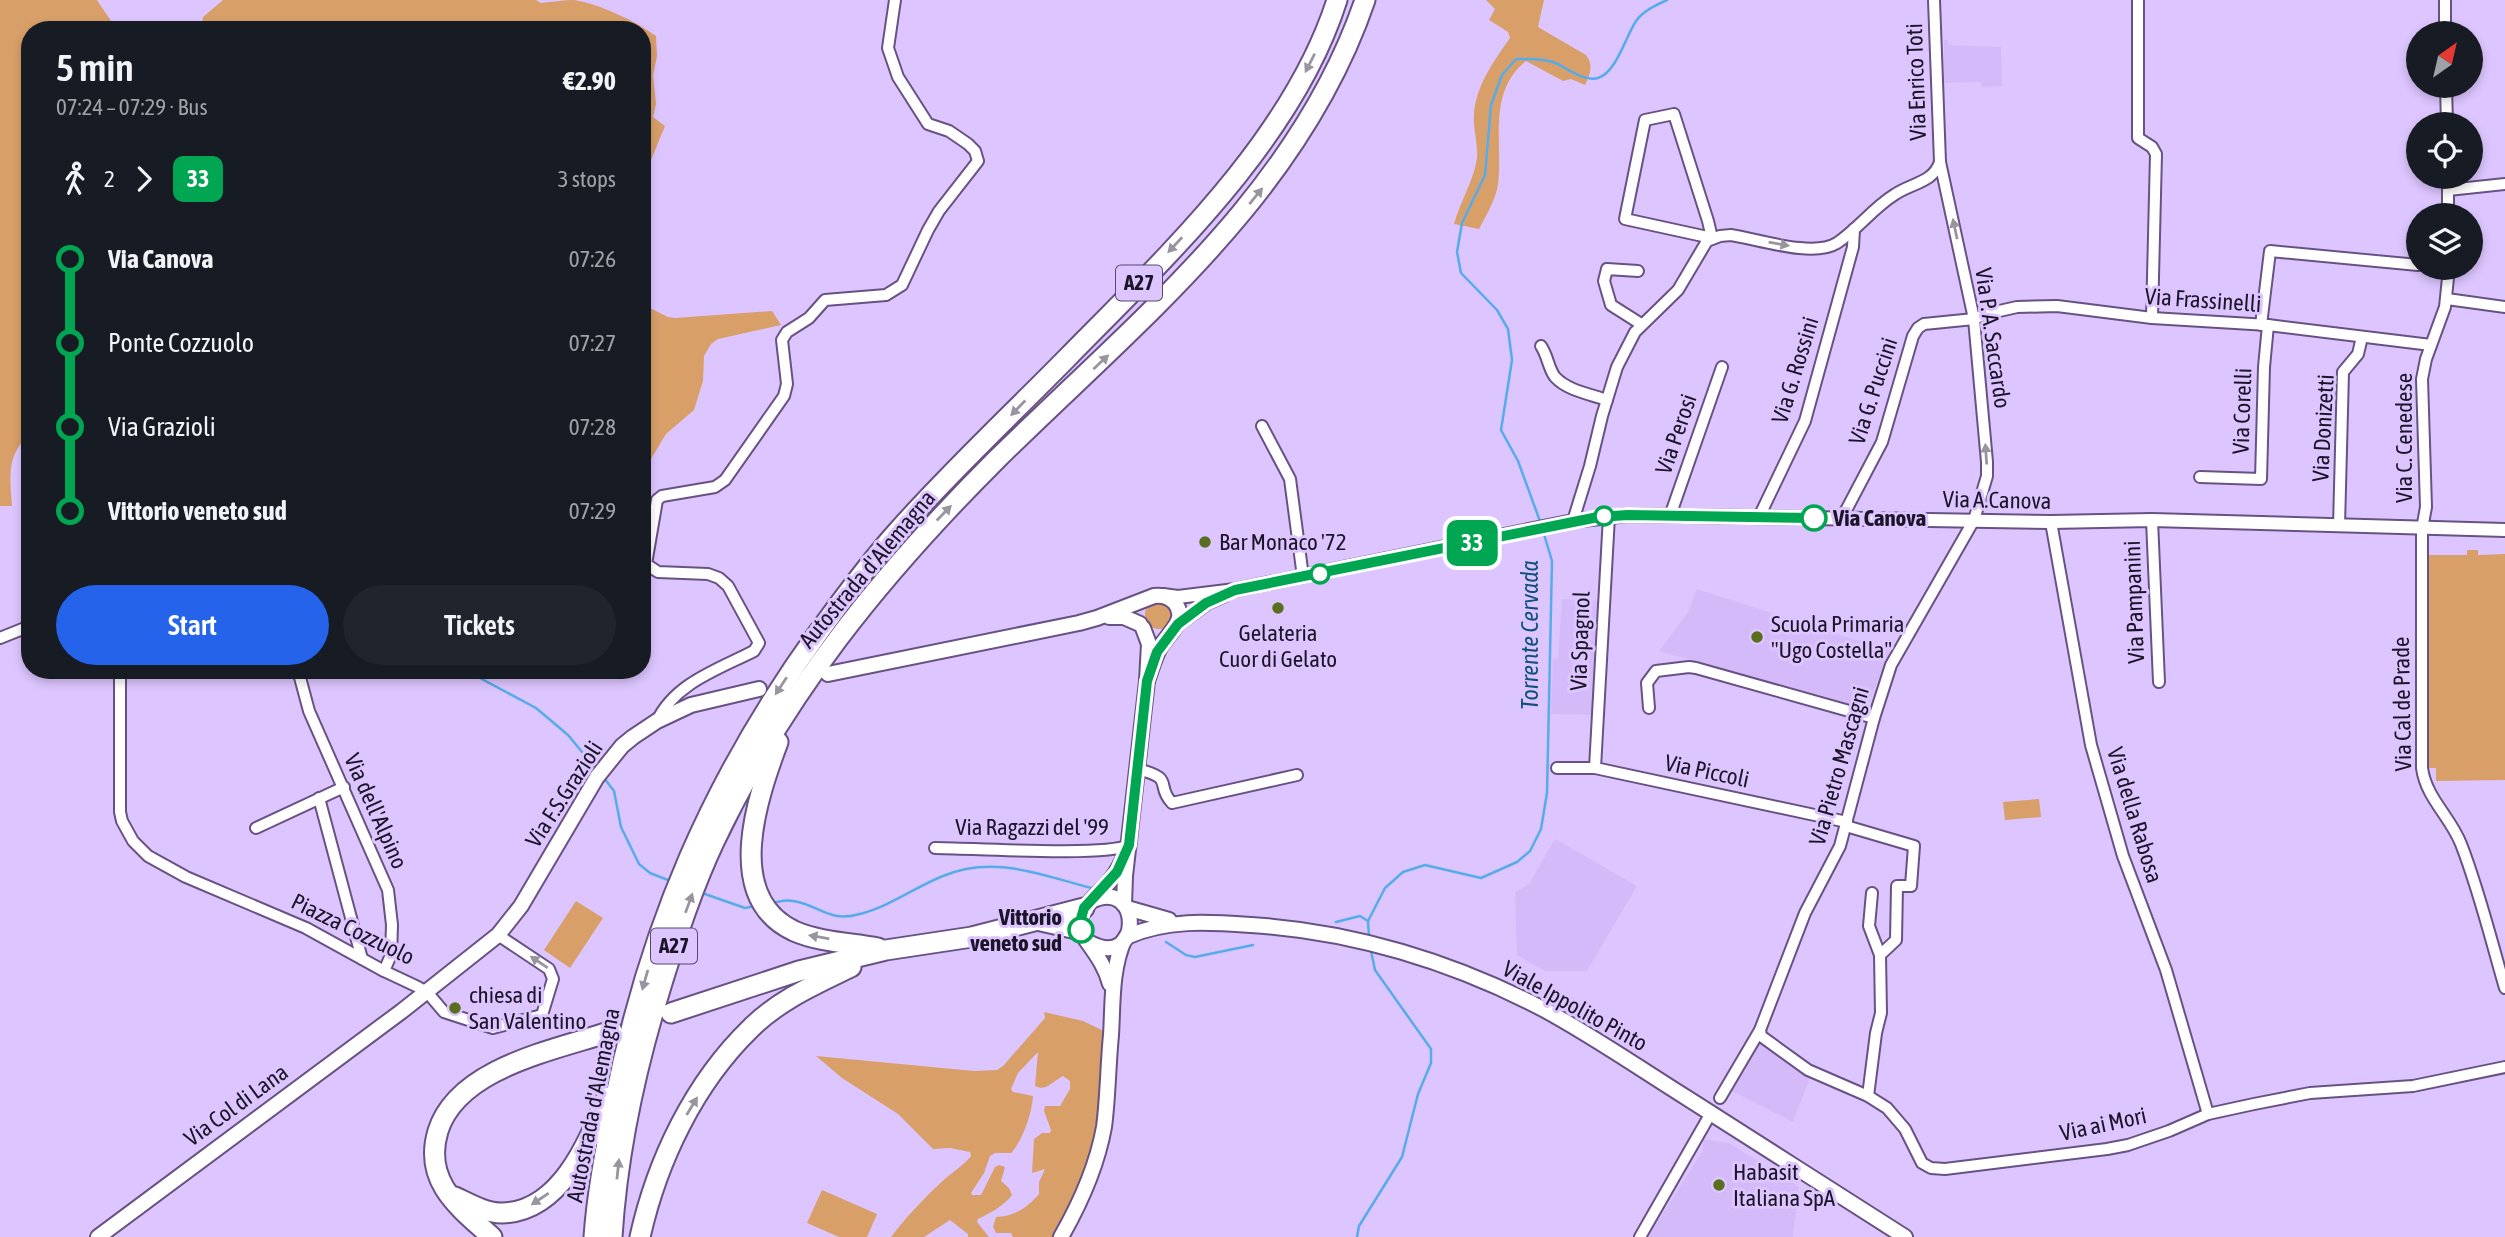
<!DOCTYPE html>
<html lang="en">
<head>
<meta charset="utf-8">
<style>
	:root { --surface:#171b24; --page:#20242c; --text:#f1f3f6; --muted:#9ea1a6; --accent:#2563eb }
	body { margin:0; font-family:"Asap Condensed",sans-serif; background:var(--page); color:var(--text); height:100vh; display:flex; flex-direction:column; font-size:26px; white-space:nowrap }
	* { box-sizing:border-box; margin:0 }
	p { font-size:23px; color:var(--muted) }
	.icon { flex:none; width:38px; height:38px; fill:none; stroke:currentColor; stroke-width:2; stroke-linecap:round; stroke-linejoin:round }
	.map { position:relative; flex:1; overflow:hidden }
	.drawer { position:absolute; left:21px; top:21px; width:630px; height:658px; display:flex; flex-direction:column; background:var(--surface); border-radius:28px; box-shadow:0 4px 10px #0003 }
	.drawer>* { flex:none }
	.badge { padding:0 14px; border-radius:10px; font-size:24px; line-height:46px }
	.needle { width:46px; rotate:34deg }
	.controls { position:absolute; left:2406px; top:21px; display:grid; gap:14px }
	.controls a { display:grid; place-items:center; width:77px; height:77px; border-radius:50%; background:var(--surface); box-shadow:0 4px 10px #0003; font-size:35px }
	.map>.badge { position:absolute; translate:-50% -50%; box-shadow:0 0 0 4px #fff }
	.legs { display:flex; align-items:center; gap:10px; height:77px; padding:0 35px; font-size:23px }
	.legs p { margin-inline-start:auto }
	.head { display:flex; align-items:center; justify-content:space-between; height:119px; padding:0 35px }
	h1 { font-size:38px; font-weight:600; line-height:52px }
	.action { display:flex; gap:14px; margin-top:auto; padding:14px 35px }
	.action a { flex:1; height:80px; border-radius:42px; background:var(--accent); color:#fff; font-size:28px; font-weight:600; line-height:80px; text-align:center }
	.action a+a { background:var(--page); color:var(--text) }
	ul { padding:0 35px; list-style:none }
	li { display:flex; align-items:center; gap:24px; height:84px; font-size:26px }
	li i { display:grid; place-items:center; width:10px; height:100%; margin:0 9px; background:currentColor }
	li i::after { content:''; width:18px; height:18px; margin:-9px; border:5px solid; border-radius:50%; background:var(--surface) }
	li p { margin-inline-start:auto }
	li:first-child i { background:linear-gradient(#0000 50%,currentColor 0) }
	li:last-child i { background:linear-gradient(currentColor 50%,#0000 0) }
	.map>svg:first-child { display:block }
	.built { fill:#d5bafa }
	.green { fill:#d89f69 }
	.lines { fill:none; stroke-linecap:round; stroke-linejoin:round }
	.stream { stroke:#56abeb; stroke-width:2.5 }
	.minor-casing { stroke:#675283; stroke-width:14 }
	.tertiary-casing { stroke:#675283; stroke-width:16 }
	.secondary-casing { stroke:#675283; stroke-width:18 }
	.motorway-casing { stroke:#675283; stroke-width:23 }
	.minor { stroke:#fff; stroke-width:10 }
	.tertiary { stroke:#fff; stroke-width:12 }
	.secondary { stroke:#fff; stroke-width:14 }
	.motorway { stroke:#fff; stroke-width:19 }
	.oneway { fill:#99959e }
	.line-1-casing { stroke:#fff; stroke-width:16 }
	.line-1 { stroke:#00a651; stroke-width:10 }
	.stop-1-dot { fill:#fff; stroke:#00a651; stroke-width:3.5 }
	.poi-dot { fill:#596f1e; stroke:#ddc6ff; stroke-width:2.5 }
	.labels { text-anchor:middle; stroke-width:6; stroke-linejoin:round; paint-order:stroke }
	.shield { fill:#ddc6ff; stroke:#564968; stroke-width:2 }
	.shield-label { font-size:21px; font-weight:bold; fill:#1c1428 }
	.street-label { font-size:23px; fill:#1c1428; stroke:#ddc6ff }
	.stop-label { font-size:23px; font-weight:bold; fill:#1c1428; stroke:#ddc6ff; text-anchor:start }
	.poi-label { font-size:23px; fill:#1c1428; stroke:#ddc6ff; text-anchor:start }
	.water-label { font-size:24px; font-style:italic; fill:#10517b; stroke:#ddc6ff }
</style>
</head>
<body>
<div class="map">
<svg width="2505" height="1237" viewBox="0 0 2505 1237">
	<rect width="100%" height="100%" fill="#ddc6ff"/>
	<!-- built -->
	<g class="built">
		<path d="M1944,40H1948L1949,45L2001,47L2002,86L1982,87L1981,82L1944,83Z"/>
		<path d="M1697,589L1890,651L1866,709L1659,651L1688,612Z"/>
		<path d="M1562,599L1599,601L1593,715L1551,714L1553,659L1558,658Z"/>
		<path d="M1555,839L1637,886L1587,971H1545L1517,955L1515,892L1529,884Z"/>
		<path d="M1760,1040L1811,1075L1793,1122L1730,1090Z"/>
		<path d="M1703,1139L1729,1143L1799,1187L1793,1237H1648L1703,1150Z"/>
	</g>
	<!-- green -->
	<g class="green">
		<path d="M0,0H97L117,30H30V435C6,453 10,479 12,506H0Z"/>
		<path d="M223,0H536L541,3C552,2 563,0 574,0C600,4 635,21 656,36L657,56L653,75L656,104L653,117L665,126L642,182V30H208L202,23L203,17Z"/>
		<path d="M1486,0H1544L1538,27L1586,55C1594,65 1590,75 1585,85L1571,79L1563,81L1526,61C1487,92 1503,142 1498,184C1496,199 1486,216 1479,229L1454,224C1460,202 1474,180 1477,158C1478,143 1473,129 1474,115C1475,87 1495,59 1510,38L1508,32L1489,20L1495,9Z"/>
		<path d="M642,304L668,317L675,318L772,311L781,325L718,339L711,344L704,356L703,381L694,410L666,434L642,474Z"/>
		<path d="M2467,550H2478V555L2505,554V780L2436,781V768H2426L2425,555H2467Z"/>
		<circle cx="1159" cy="615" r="14"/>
		<path d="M2039,799L2041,817L2005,820L2003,802Z"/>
		<path d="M576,901L603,918L570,968L544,950Z"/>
		<path d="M1044,1012L1083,1021L1106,1032C1102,1073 1101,1116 1091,1157C1083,1185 1067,1212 1054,1237H1013L1011,1233H996L993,1227L996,1217C1014,1217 1028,1207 1039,1194V1182L1045,1169L1032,1173L1034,1139L1042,1133H1050L1051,1130L1044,1111L1045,1106H1060L1070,1089V1081L1063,1076C1053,1081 1046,1092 1035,1086L1038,1052L1018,1073L1011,1089L1013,1092L1033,1096C1032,1113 1023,1140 1011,1153H995L990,1156L984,1173L971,1193L972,1195H981L995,1167L999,1165L1005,1167L1001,1181L1009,1188L1012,1195C1004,1206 990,1213 978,1219L977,1222L989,1237H968V1234L950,1220L924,1237H891C907,1216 926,1196 946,1178C954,1171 964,1165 971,1156L970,1152L950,1148L933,1149L898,1114L842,1078L816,1056L974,1071L997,1070L1003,1066L1045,1018Z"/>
		<path d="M822,1190L877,1214L867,1237H839L807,1223Z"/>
	</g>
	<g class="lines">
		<!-- stream -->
		<g class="stream">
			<path d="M1541,524L1518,461L1501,430L1512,360L1508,329L1497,310L1461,273L1457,252L1462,223L1485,175L1491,105L1502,75L1516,59C1529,59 1541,58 1553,62C1567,67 1582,82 1598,78C1616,73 1626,36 1636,21C1643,11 1656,5 1667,0"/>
			<path d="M465,670L536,708L568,735L597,770"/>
			<path d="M604,778L614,791L621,827L639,864L650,873L673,882"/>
			<path d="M702,893L745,908L755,906"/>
			<path d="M772,903C779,902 786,899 793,901C820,905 828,923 860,914C889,907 915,887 943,876C995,854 1044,876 1095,889"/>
			<path d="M1336,922L1360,916L1368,921"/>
			<path d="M1369,937L1368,921L1385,888L1403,872L1425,865L1481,878L1517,862L1530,851L1541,829L1547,793L1552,561L1543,531"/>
			<path d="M1166,942L1186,955L1195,957L1253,945"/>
			<path d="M1357,1237L1359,1226L1402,1157L1418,1094L1431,1063V1049L1375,970L1371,951"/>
		</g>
		<defs>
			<g id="minor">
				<path d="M2138,0V138L2152,147L2156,154L2152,318"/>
				<path d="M2445,0V33"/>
				<path d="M2446,86L2447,124"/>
				<path d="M1674,114L1708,221L1712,238L1625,219L1645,120Z"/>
				<path d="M2448,177V215"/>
				<path d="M2448,190L2505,184"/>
				<path d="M2449,268L2445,307L2426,359L2422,379L2426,507L2422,529V768C2426,798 2450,816 2461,844C2479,890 2491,940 2505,988"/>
				<path d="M1638,271L1607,269L1604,281L1611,305L1641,324"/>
				<path d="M2447,299L2505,307"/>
				<path d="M2261,325L2270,251L2418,265"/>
				<path d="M1541,346C1548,356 1548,368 1555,377C1568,391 1590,394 1607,400"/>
				<path d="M1262,426L1290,479L1303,577"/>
				<path d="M2200,477L2261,479L2264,367L2268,325"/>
				<path d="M1670,516L1722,367"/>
				<path d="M1759,517L1805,421L1853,247L1854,229"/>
				<path d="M1842,518L1882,442L1913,336L1918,328L1924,324L1974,319L1986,314L2017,307L2057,306L2152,318L2268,325L2431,345"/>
				<path d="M2152,520L2159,682"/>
				<path d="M1573,521L1590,466L1602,416L1617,367L1635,332L1678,290L1707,241L1720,236L1731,235C1758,239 1813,258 1837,243C1858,229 1873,208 1894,195C1911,183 1933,183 1940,162"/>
				<path d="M2051,522L2091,745L2123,856L2166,970L2208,1114"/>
				<path d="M2339,526L2343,372L2358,354L2362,337"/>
				<path d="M0,638L30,626"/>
				<path d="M120,670V812L122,821L133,841L148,856L186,877L306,928L384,971L418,987L427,992L444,1012L493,1028L542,1015L553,979L549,969L498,935"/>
				<path d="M298,670L309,711L388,890L392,925L391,955L384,971"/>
				<path d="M1649,708L1647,683L1656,671L1689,667L1696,668L1874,718"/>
				<path d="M657,721C675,683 719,669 754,651L759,643L728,586L719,578L708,574L658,572L646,564L657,500L662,496L715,487L725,480L784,396L787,384L782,340L787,332L809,318L825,300L886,295L902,285L928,230L939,211L978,161L975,151L968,144L949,131L928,124L898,77L888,48L895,0"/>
				<path d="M1557,768H1595L1847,822"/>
				<path d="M1595,768L1609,516"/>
				<path d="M1137,769C1177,779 1154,784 1172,803L1297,775"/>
				<path d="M319,798L362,959"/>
				<path d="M1846,826L1914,846L1911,886H1897L1896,940L1880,955"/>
				<path d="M256,828L344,787"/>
				<path d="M935,848C969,848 1106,857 1129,845"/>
				<path d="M1760,1030L1761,1036L1808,1070L1868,1096L1887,1108L1905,1129L1922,1163L1931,1168L1945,1169L2107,1149L2128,1145L2169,1131L2208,1114L2254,1104L2310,1093L2413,1086L2505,1067"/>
				<path d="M1868,1096L1876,1033L1881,1013L1880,955L1869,926L1872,893"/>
				<path d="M1720,1098L1760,1030L1805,913L1840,846L1874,718L1891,665L1974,520L1987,476V462L1974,319L1940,162L1934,0"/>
				<path d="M1640,1237L1711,1113"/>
			</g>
			<g id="tertiary">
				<path d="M1163,595L1178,597L1235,590L1573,521L1628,515L2051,522L2152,520L2505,530"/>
				<path d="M1178,624L1207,603L1225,595"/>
			</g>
			<g id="secondary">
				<path d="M1109,617H1124L1140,624"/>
				<path d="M828,674L1079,623L1097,618L1154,596C1161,595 1168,596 1174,602C1190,619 1166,635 1159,649C1154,659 1151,670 1147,681"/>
				<path d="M1124,905L1125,876L1147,681L1149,644L1143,628"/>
				<path d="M1127,908L1169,920"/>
				<path d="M1126,937C1166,919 1208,922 1251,925C1352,931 1453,962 1543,1009C1593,1036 1639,1068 1687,1098C1760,1144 1832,1191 1905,1237"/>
				<path d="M1090,943C1143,971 1143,876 1091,901"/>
				<path d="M1110,984C1105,965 1095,953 1084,937C1069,915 1096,897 1108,883C1115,876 1119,868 1123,860"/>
				<path d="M98,1237L402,1011L498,935L521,906L597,777L622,746L633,737L657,721L691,705L759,689"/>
				<path d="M1061,1237C1081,1202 1097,1166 1104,1127C1108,1097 1108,1065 1111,1035C1113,1002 1111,971 1124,940"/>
			</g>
			<g id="motorway">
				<path d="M778,742C758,796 722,897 794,931C819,942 851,943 878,948"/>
				<path d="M1041,921L1081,930"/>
				<path d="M671,1013L799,971L886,950L972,937L1084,908"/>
				<path d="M455,1197C470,1204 485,1213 502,1213C560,1212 588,1143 607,1097"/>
				<path d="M492,1237C458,1207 423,1181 438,1131C458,1067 556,1050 612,1031"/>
				<path d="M594,1237C597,1193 606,1148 614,1105C648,928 713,779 818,633C843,599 868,564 896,533C950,472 1010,416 1067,358C1167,256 1293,139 1337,0"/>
				<path d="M612,1237C617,1157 633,1080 656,1003C672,949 690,893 714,842C785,693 880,576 996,460C1137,321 1299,194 1365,0"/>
				<path d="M640,1237C657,1161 694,1083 751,1028C779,1000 816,984 851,967"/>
			</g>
		</defs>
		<!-- minor casing -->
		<use href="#minor" class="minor-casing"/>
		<!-- tertiary casing -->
		<use href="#tertiary" class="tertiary-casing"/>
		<!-- secondary casing -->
		<use href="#secondary" class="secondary-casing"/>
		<!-- motorway casing -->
		<use href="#motorway" class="motorway-casing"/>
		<!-- minor -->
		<use href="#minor" class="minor"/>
		<!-- tertiary -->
		<use href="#tertiary" class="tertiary"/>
		<!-- secondary -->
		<use href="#secondary" class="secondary"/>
		<!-- motorway -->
		<use href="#motorway" class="motorway"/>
	</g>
	<!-- one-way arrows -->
	<defs><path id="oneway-solid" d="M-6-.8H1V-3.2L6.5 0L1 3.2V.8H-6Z" transform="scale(1.75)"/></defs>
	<g class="oneway">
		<use href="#oneway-solid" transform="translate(1310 63) rotate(117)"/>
		<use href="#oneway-solid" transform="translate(1256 196) rotate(-51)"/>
		<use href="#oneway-solid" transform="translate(1955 229) rotate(-102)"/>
		<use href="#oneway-solid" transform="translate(1779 244) rotate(10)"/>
		<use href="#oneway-solid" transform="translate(1175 245) rotate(133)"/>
		<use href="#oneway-solid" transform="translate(1101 362) rotate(-43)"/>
		<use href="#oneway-solid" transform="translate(1018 408) rotate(134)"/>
		<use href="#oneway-solid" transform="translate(1986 454) rotate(-94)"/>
		<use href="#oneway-solid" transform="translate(944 513) rotate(-46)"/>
		<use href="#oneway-solid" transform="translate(781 686) rotate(123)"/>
		<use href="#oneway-solid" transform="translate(689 903) rotate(-70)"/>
		<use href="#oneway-solid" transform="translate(819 937) rotate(-170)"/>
		<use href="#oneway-solid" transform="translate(539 962) rotate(-146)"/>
		<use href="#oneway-solid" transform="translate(645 980) rotate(106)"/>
		<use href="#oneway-solid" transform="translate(692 1106) rotate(-59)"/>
		<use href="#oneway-solid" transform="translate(618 1169) rotate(-84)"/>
		<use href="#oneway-solid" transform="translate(540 1199) rotate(146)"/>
	</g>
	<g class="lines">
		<defs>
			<path id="line-1" d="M1081,930L1080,922L1084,908L1117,872L1129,845L1147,681L1157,652L1178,624L1206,603L1235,590L1598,517L1628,515L1814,518"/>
		</defs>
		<!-- line-1 casing -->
		<use href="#line-1" class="line-1-casing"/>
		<!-- line-1 -->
		<use href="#line-1" class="line-1"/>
	</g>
	<!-- markers -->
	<g class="stop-1-dot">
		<circle cx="1604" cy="516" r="9"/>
		<circle cx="1814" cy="518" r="12"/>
		<circle cx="1320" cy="574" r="9"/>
		<circle cx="1081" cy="930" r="12"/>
	</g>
	<g class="poi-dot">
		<circle cx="1205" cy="542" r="7"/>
		<circle cx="1278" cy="608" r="7"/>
		<circle cx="1757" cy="637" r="7"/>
		<circle cx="455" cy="1008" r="7"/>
		<circle cx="1719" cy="1185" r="7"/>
	</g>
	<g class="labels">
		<!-- shield labels -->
		<g class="shield">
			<rect x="1116" y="265.5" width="46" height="35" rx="5"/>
			<rect x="651" y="928.5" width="46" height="35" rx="5"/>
		</g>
		<g class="shield-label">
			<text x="1139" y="290">A27</text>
			<text x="674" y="953">A27</text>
		</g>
		<!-- street labels -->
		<g class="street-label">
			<text transform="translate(1916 82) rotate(-92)" y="8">Via Enrico Toti</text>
			<text transform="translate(2203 300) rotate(4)" y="8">Via Frassinelli</text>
			<text transform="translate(1993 338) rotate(82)" y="8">Via P. A. Saccardo</text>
			<text transform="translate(1795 370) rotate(-73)" y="8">Via G. Rossini</text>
			<text transform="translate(1873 391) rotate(-72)" y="8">Via G. Puccini</text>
			<text transform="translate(2242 411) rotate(-88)" y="8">Via Corelli</text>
			<text transform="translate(2323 428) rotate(-87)" y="8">Via Donizetti</text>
			<text transform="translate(1676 434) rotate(-71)" y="8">Via Perosi</text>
			<text transform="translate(2404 438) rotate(-90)" y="8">Via C. Cenedese</text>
			<text transform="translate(1997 500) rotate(1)" y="8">Via A.Canova</text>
			<text transform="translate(867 569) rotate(-50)" y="8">Autostrada d'Alemagna</text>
			<text transform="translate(2134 602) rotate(-92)" y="8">Via Pampanini</text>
			<text transform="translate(1580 641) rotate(-88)" y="8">Via Spagnol</text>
			<text transform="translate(2402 704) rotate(-91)" y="8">Via Cal de Prade</text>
			<text transform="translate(1839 766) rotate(-74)" y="8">Via Pietro Mascagni</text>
			<text transform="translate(1707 771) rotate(12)" y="8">Via Piccoli</text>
			<text transform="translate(564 794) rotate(-57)" y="8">Via F.S.Grazioli</text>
			<text transform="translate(376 811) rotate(66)" y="8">Via dell'Alpino</text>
			<text transform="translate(2135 815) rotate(73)" y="8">Via della Rabosa</text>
			<text x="1032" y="835">Via Ragazzi del '99</text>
			<text transform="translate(353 929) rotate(26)" y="8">Piazza Cozzuolo</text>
			<text transform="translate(1575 1006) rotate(29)" y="8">Viale Ippolito Pinto</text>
			<text transform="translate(236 1105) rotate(-36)" y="8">Via Col di Lana</text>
			<text transform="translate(593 1105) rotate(-79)" y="8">Autostrada d'Alemagna</text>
			<text transform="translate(2103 1124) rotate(-12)" y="8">Via ai Mori</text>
		</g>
		<!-- stop labels -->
		<g class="stop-label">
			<text x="1833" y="526">Via Canova</text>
			<text x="1062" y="925" text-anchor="end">Vittorio<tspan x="1062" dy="26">veneto sud</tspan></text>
		</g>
		<!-- poi labels -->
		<g class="poi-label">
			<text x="1219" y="550">Bar Monaco '72</text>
			<text x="1771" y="632">Scuola Primaria<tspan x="1771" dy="26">"Ugo Costella"</tspan></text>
			<text x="1278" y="641" text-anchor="middle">Gelateria<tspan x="1278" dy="26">Cuor di Gelato</tspan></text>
			<text x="469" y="1003">chiesa di<tspan x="469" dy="26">San Valentino</tspan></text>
			<text x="1733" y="1180">Habasit<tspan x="1733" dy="26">Italiana SpA</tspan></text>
		</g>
		<!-- water labels -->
		<g class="water-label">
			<text transform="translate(1530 635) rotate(-90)" y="8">Torrente Cervada</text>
		</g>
	</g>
</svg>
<div class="controls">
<a><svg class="needle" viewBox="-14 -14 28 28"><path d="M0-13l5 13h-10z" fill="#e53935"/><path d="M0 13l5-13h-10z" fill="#9ea1a6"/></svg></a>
<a><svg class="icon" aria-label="locate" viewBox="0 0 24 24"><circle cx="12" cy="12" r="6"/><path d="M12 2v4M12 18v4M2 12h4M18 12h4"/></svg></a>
<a><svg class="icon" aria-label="layers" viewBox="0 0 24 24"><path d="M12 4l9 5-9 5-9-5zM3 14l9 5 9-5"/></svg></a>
</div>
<b class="badge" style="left:1472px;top:543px;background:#00a651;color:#fff">33</b>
<section class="drawer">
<div class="head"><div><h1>5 min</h1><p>07:24 – 07:29 · Bus</p></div><b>€2.90</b></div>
<div class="legs"><svg class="icon" aria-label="walk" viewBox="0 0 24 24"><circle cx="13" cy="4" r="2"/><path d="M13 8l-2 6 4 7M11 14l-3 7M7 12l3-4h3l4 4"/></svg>2<svg class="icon" aria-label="forward" viewBox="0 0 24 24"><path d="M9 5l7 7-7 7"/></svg><b class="badge" style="background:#00a651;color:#fff">33</b><p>3 stops</p></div>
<ul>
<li><i style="color:#00a651"></i><b>Via Canova</b><p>07:26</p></li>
<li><i style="color:#00a651"></i><span>Ponte Cozzuolo</span><p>07:27</p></li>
<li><i style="color:#00a651"></i><span>Via Grazioli</span><p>07:28</p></li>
<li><i style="color:#00a651"></i><b>Vittorio veneto sud</b><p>07:29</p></li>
</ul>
<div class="action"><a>Start</a><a>Tickets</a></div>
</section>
</div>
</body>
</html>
